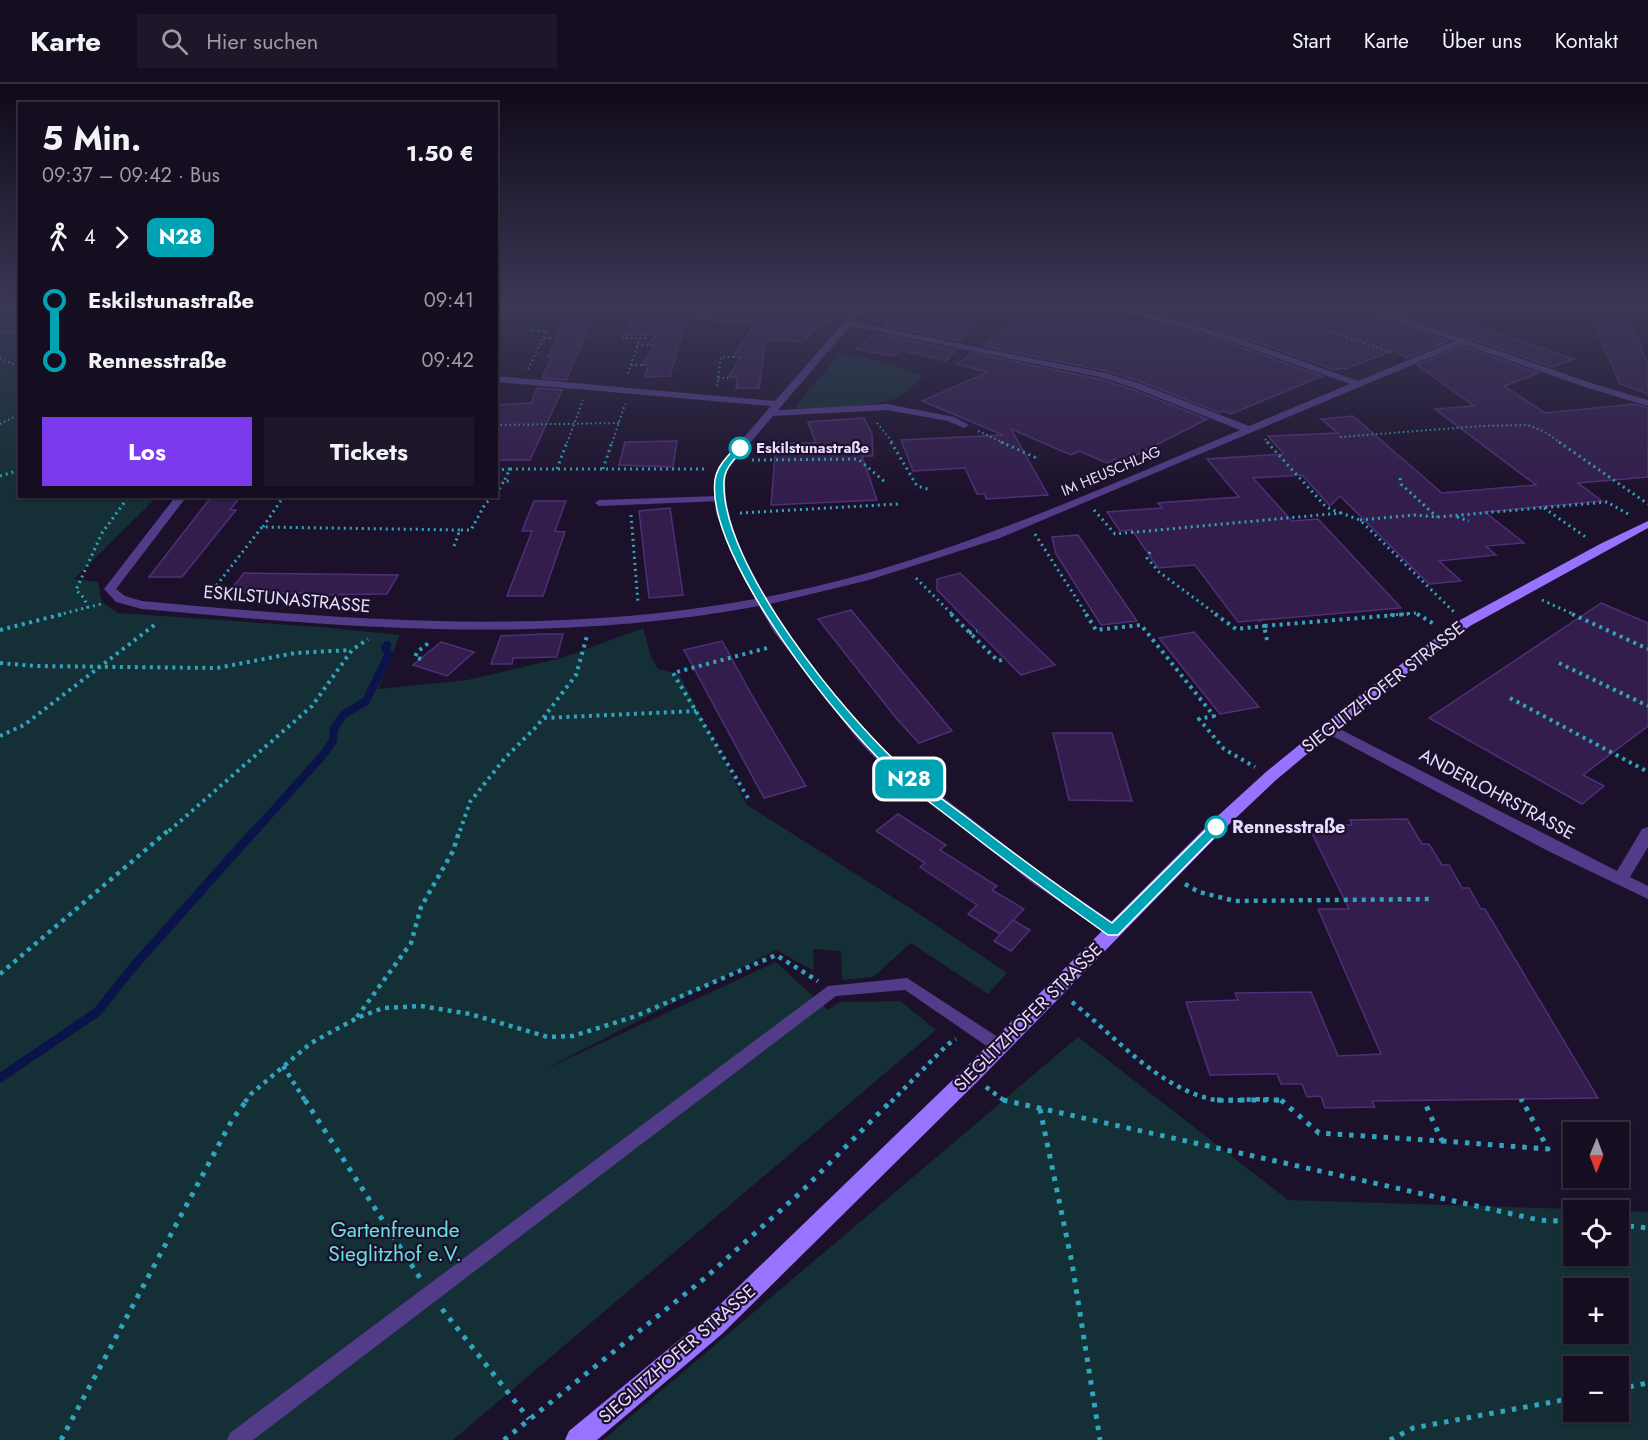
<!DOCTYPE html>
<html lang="de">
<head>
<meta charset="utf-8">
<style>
	:root { --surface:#150d20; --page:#1e1629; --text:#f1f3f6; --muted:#9d9ca5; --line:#342d3e; --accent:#7c3aed }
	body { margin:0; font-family:Jost,sans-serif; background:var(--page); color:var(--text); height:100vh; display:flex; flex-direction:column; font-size:22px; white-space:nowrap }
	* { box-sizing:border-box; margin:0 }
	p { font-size:20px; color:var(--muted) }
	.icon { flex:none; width:33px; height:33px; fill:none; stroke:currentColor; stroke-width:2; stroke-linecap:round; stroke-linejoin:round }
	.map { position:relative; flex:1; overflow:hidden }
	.drawer { position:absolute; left:18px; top:18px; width:480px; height:396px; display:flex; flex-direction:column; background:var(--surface); border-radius:0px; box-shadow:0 2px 4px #0004,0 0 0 2px var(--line) }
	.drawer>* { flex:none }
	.badge { padding:0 12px; border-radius:9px; font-size:21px; line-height:39px }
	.needle { width:39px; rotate:181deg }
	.controls { position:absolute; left:1563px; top:1038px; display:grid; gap:12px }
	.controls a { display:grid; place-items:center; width:66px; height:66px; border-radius:0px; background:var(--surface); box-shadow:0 2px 4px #0004,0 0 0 2px var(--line); font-size:30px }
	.map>.badge { position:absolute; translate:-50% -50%; box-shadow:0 0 0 3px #fff }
	.legs { display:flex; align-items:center; gap:9px; height:66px; padding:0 24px; font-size:20px }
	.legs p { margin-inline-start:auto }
	.headline { display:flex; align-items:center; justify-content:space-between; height:102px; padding:0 24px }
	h1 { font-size:33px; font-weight:700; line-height:45px }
	.action { display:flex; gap:12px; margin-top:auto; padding:12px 24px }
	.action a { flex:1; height:69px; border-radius:0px; background:var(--accent); color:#fff; font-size:24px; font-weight:700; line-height:69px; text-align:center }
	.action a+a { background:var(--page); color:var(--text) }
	ul { padding:0 24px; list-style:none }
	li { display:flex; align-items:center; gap:21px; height:60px; font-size:22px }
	li i { display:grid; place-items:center; width:9px; height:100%; margin:0 8px; background:currentColor }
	li i::after { content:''; width:15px; height:15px; margin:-8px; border:4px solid; border-radius:50%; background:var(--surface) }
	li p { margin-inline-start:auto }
	li:first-child i { background:linear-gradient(#0000 50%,currentColor 0) }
	li:last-child i { background:linear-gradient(currentColor 50%,#0000 0) }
	header { display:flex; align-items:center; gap:36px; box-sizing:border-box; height:84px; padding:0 30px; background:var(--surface); border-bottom:2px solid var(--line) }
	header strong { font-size:28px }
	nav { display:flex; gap:33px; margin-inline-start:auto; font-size:21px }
	.search { width:420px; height:54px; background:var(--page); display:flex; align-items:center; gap:15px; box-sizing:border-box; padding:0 21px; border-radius:0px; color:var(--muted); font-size:22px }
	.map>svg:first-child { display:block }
	.green { fill:#142f35; fill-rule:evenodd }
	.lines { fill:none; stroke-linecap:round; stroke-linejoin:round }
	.stream-far1 { stroke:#0b134b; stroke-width:8 }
	.stream { stroke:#0b134b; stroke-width:9 }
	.building { fill:#321d4c; stroke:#4f2f78; stroke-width:1.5 }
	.path-far4 { stroke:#31a4be; stroke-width:2; stroke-dasharray:1.5 3; stroke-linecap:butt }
	.path-far3 { stroke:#31a4be; stroke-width:3; stroke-dasharray:2 4; stroke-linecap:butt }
	.path-far2 { stroke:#31a4be; stroke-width:4; stroke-dasharray:3 4.5; stroke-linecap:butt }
	.path-far1 { stroke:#31a4be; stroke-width:4.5; stroke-dasharray:4 5; stroke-linecap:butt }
	.path { stroke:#31a4be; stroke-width:5; stroke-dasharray:4.5 7; stroke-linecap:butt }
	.lane { fill:#523c8a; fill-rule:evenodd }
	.street { fill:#523c8a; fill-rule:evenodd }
	.secondary { fill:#9873ff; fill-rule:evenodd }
	.line-1 { fill:#00a3b4; stroke:#fff; stroke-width:1.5 }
	.stop-1-dot { fill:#fff; stroke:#00a3b4; stroke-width:3 }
	.labels { text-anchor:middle; stroke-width:4.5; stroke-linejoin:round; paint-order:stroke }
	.far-stop-label { font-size:15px; font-weight:bold; fill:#e8dcff; stroke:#1c112b; text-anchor:start }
	.far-street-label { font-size:15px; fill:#e8dcff; stroke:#1c112b }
	.street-label { font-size:18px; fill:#e8dcff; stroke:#1c112b }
	.stop-label { font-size:18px; font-weight:bold; fill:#e8dcff; stroke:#1c112b; text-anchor:start }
	.near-park-label { font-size:21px; fill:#66e1e0; stroke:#1c112b }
</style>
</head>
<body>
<header>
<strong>Karte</strong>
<div class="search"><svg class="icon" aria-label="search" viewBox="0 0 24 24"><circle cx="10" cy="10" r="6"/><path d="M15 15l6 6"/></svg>Hier suchen</div>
<nav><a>Start</a><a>Karte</a><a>Über uns</a><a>Kontakt</a></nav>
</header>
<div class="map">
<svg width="1648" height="1356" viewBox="0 0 1648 1356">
	<rect width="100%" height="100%" fill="#1c112b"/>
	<!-- green -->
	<g class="green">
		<path d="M0,221H19L20,412L157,413L74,495L98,498L102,518L118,529L321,543L400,551L378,605L467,596L562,574L643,544L651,573L658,585L679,590L747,721L924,833L1007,889L988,910L911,859L873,893L842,896L841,867L813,865L814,887L776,866L541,987L776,878L828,926L840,918L900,917L936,946L453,1356H0Z"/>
		<path d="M840,269L893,281L923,293C914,300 903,312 893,315C873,321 813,328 795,323Z"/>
		<path d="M1078,953L1288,1116L1605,1126H1574V1172H1618L1619,1127L1648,1128V1356H603ZM1574,1204H1618V1250H1574ZM1574,1282H1618V1328H1574Z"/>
	</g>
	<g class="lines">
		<!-- stream-far1 -->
		<path class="stream-far1" d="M255,747L323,671L333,657L334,645L343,631L366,617L389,570L385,564L387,561"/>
		<!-- stream -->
		<path class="stream" d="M0,994L97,928L133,883L256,745"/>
	</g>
	<!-- building -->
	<g class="building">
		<path d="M636,221H690L670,292L645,293L648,281H642L655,261H648L656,251H626Z"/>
		<path d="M698,221H842L824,242L818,241L803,258L766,255L759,304H736L738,293H729L741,273H733L754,241L697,234Z"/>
		<path d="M904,221H986L960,257L886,242L890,239L884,237Z"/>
		<path d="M1175,221L1233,236L1272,221H1353L1448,257L1407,274L1395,266L1345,285L1341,284L1335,286L1225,247L1158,230Z"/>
		<path d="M1374,221H1445L1443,230L1574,275L1552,283Z"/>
		<path d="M1586,221H1613L1633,242L1648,281V310L1620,300Z"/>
		<path d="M1035,227L1132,244L1147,236L1217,255L1322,292L1231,330L1223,327L1220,329L1139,297L1106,287L983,262Z"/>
		<path d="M566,235H592L566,296L542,294L552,273H548Z"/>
		<path d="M876,250L955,266L946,277L900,266L893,272L855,265Z"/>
		<path d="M1462,262L1538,289L1504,302L1545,329L1635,320L1648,324V393L1578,399L1602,417L1485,428L1524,459L1486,462L1496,471L1439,477L1461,497L1429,500L1340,412L1330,422L1302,391L1253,394L1292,437L1318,435L1401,524L1238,538L1195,481L1158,484L1132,446L1120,447L1107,428L1162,424L1158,419L1239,413L1207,375L1284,370L1268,352L1338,349L1321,335L1353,332L1442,409L1536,401L1435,325L1474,322L1417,281Z"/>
		<path d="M972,269L1099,295L1131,305L1207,335L1123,378L1115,375L1107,379L1079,367L1071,371L1011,345L1048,411L986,415L985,410H977L965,384L913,387L901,356L1003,351L922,317L988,288L957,280Z"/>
		<path d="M537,304L562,306L530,376H496V321L531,319Z"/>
		<path d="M864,334L872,350L873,372H862L877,416L771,421L776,359H816L808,338Z"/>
		<path d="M677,357L673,383L619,381L625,358Z"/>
		<path d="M212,412H241L230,426H236L182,493H149Z"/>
		<path d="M534,417H566L555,447L565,448L543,512H507L532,447H522Z"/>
		<path d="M670,424L683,511L649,514L639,427Z"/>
		<path d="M1078,451L1137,537L1101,541L1056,470L1052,453Z"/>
		<path d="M244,489L398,491L387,510L304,511L305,509L229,508Z"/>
		<path d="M960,489L1055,581L1021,591L937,506V495Z"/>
		<path d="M1601,519L1648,539V642L1583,691L1604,702L1582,720L1429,634Z"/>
		<path d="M851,526L952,647L919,659L896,634L818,535Z"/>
		<path d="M1194,548L1259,623L1220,630L1159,554Z"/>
		<path d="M543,550H563L557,573L513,574L512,580H491L501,552Z"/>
		<path d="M722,557L754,615L806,702L764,714L684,566Z"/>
		<path d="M441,558L474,568L447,592L413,581Z"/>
		<path d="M1053,649H1112L1132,717L1069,716Z"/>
		<path d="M898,730L946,761L940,766L997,802L992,806L1024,825L1000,850L968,830L977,821L920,783L925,779L876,747Z"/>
		<path d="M1407,735L1422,760H1429L1442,781H1449L1462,804H1469L1481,825H1485L1598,1014L1372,1017L1375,1023L1325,1024L1321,1012L1307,1013L1302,1000H1281L1277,990L1210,991L1186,918L1238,916L1235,909L1311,908L1338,972L1381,970L1318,825H1349L1308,741H1352L1350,736Z"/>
		<path d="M1013,836L1030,846L1011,867L994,857Z"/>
	</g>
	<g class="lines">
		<!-- path-far4 -->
		<g class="path-far4">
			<path d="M532,245L531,247H546L543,254"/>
			<path d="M1325,246L1393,269"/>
			<path d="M0,248L20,249"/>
			<path d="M622,254H640L627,292"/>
			<path d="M622,254L627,247"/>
			<path d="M640,254H647L648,251"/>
			<path d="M637,262L651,261"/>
			<path d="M0,274L20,283"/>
			<path d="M631,281H645"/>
			<path d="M528,285L543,254H553"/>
			<path d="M718,294H730"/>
			<path d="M717,302L721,273H736"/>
			<path d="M877,339L893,359"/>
			<path d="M0,340L20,330"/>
			<path d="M496,341L619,339"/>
			<path d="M978,347L1004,359"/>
			<path d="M1340,353L1481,342L1528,341L1545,348L1561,359"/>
			<path d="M1265,355L1269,359"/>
			<path d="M567,359L583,316"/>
			<path d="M612,359L625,320"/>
		</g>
		<!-- path-far3 -->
		<g class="path-far3">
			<path d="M891,358L917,402L931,406"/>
			<path d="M1001,358L1039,375"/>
			<path d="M1267,358L1326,423L1340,429"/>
			<path d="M1559,358L1648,420"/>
			<path d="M752,376L858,375L885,398"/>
			<path d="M510,385H707"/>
			<path d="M557,385L567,358"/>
			<path d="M603,385L612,358"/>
			<path d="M496,386L510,385L504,397"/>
			<path d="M0,392L20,386"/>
			<path d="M1400,394L1401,400L1437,433"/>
			<path d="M496,410L504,397H512"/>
			<path d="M1544,424L1587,454"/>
			<path d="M1094,426L1115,450L1341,429L1360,436L1454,528"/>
			<path d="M740,429L898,420"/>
			<path d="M631,431L638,519"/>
			<path d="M1457,433L1469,437"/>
			<path d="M1360,436L1414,431L1438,433L1607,418L1630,431"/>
			<path d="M263,443L284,412"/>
			<path d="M1035,450L1087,531"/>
			<path d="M454,462L460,446H471L485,420L494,412"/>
			<path d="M1150,468L1147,474L1159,488L1217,531"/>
			<path d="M916,494L953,531"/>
			<path d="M209,511L262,443L460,446"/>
			<path d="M1542,516L1575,531"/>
			<path d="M88,524L84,514L76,506L102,449L129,412"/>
			<path d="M58,531L101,520"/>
			<path d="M1390,531L1416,529L1420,531"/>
		</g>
		<!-- path-far2 -->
		<g class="path-far2">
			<path d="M951,530L998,577L1005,575"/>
			<path d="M1086,530L1096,546L1141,541L1214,632L1199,635L1224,665L1255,683"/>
			<path d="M1215,530L1236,545L1264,542L1260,537"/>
			<path d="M1417,530L1436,541"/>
			<path d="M1572,530L1648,565"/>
			<path d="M0,546L63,530"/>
			<path d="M969,549L977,547"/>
			<path d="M1267,556L1264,542L1408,530"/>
			<path d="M421,575L415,573L417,568L431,557"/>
			<path d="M0,579L35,582L217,584L295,569L351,566"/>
			<path d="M1559,579L1648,622"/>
			<path d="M1510,614L1648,688"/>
			<path d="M544,634L696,627"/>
			<path d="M0,652L24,641L157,539"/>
			<path d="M748,714L673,589L771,563"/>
			<path d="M169,747L312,622L352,566L368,555"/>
			<path d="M460,747L470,718L505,674L537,642L576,591L587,552"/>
		</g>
		<!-- path-far1 -->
		<g class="path-far1">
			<path d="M1185,800L1199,808L1235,817L1433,815"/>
			<path d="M0,890L170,745"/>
			<path d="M1072,918C1115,952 1155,1001 1210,1015C1232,1020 1265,1011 1283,1018"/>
			<path d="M357,933L411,859L421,823L453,767L460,745"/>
			<path d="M283,982L306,1018"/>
			<path d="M986,1003L1006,1018"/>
			<path d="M1521,1015L1522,1018"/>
			<path d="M245,1018L251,1010L311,959L357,934L383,924L421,922L470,930L548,953L573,952L636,932L776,871L818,897"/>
			<path d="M891,1018L947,961L956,955"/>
		</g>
		<!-- path -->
		<g class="path">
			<path d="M305,1016L420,1194"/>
			<path d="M1003,1016L1539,1136L1574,1138"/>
			<path d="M1217,1016H1279"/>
			<path d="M1281,1016L1319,1049L1442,1057L1424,1017"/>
			<path d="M1040,1025L1072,1179L1100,1356"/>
			<path d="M1442,1057L1548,1065L1522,1016"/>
			<path d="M1618,1141L1648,1144"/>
			<path d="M442,1225L529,1335"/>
			<path d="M1618,1305L1648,1299"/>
			<path d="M61,1356L232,1036L247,1016"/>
			<path d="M504,1356L705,1194L801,1108L892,1016"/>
			<path d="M1390,1356L1413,1344L1574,1314"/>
		</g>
		<!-- lane -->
		<g class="lane">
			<path d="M1554,221H1560L1563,235L1558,234Z"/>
			<path d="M719,412L722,413V417L599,422L595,419L599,416Z"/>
			<path d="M907,894L1004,957L1007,962L1004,967L999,969L994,967L905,906L836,912L253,1356H227L230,1349L828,902Z"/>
		</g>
		<!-- street -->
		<g class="street">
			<path d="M859,221H867L853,238L1105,289L1138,299L1249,342L1350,300L1218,253L1100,221H1114L1224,249L1358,297L1454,257L1355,221H1367L1594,300L1648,316V322L1588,304L1462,260L1000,454L869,496L770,520C800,569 846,626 885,668L1044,791L1119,842L1122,847L1119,852L1113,854L1032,799L875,674L858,656L774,548L759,522C550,561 352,544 142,525L116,518L104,505L176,412H187L116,505L125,512L142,517C347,536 551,553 755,515L716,430L714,397L718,383L771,322L496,298V292L775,317ZM850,242L1100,293L1132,303L1240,346C1085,411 932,482 766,513C746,481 718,423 727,386L773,332L887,326L948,337L964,344L969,341L954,333L887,320L778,326Z"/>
			<path d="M1328,639L1617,787L1642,745L1648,743V763L1630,793L1648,802V815L1550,768L1323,647L1321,644L1323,641Z"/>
		</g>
		<!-- secondary -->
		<path class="secondary" d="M1648,437V444L1470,542L1374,614L1276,696L1222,747L978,997L722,1250L597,1356H565L569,1347L706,1234L964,985L1210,739L1266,688L1364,608L1460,536L1600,460Z"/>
	</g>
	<!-- sky -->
	<linearGradient id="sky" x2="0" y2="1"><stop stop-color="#0f0918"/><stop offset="0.54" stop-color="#3a3855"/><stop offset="1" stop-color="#3a3855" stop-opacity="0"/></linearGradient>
	<rect width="1648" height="411" fill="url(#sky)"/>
	<!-- line-1 -->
	<path class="line-1" d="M737,362L744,364C735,375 724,384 724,398C721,481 844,631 904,685C923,702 945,717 965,732C1013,769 1062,805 1112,839L1212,740H1221L1222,743L1221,746L1118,851H1108C1057,815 1007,778 958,740C938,724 916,709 897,692C841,643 705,472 715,396C717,382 728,372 737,362Z"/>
	<!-- markers -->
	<g class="stop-1-dot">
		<circle cx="740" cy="364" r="10"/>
		<circle cx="1216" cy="743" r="10"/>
	</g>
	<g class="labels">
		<!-- far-stop labels -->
		<g class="far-stop-label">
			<text x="756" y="369">Eskilstunastraße</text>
		</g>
		<!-- far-street labels -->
		<g class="far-street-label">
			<text transform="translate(1111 387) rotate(-23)" y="5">IM HEUSCHLAG</text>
		</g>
		<!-- street labels -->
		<g class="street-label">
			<text transform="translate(287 515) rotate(5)" y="6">ESKILSTUNASTRASSE</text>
			<text transform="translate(1383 603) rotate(-38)" y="6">SIEGLITZHOFER STRASSE</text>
			<text transform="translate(1497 710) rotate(28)" y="6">ANDERLOHRSTRASSE</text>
			<text transform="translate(1028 933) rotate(-45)" y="6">SIEGLITZHOFER STRASSE</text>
			<text transform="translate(677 1270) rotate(-41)" y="6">SIEGLITZHOFER STRASSE</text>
		</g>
		<!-- stop labels -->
		<g class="stop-label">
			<text x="1232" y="749">Rennesstraße</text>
		</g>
		<!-- near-park labels -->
		<g class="near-park-label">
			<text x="395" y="1153">Gartenfreunde<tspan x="395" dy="24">Sieglitzhof e.V.</tspan></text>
		</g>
	</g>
</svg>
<div class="controls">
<a><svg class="needle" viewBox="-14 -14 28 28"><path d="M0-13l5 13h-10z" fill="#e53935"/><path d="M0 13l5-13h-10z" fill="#9d9ca5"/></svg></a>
<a><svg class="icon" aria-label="locate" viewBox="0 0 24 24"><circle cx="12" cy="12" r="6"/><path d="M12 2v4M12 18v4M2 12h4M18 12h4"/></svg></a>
<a>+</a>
<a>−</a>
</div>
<b class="badge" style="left:909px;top:695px;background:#00a3b4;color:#fff">N28</b>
<section class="drawer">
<div class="headline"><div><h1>5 Min.</h1><p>09:37 – 09:42 · Bus</p></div><b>1.50 €</b></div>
<div class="legs"><svg class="icon" aria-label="walk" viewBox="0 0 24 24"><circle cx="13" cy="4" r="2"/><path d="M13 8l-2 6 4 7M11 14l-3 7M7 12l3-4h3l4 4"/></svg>4<svg class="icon" aria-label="forward" viewBox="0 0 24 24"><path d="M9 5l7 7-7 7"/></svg><b class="badge" style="background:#00a3b4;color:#fff">N28</b></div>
<ul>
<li><i style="color:#00a3b4"></i><b>Eskilstunastraße</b><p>09:41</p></li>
<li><i style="color:#00a3b4"></i><b>Rennesstraße</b><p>09:42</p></li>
</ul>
<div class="action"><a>Los</a><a>Tickets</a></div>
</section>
</div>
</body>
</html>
